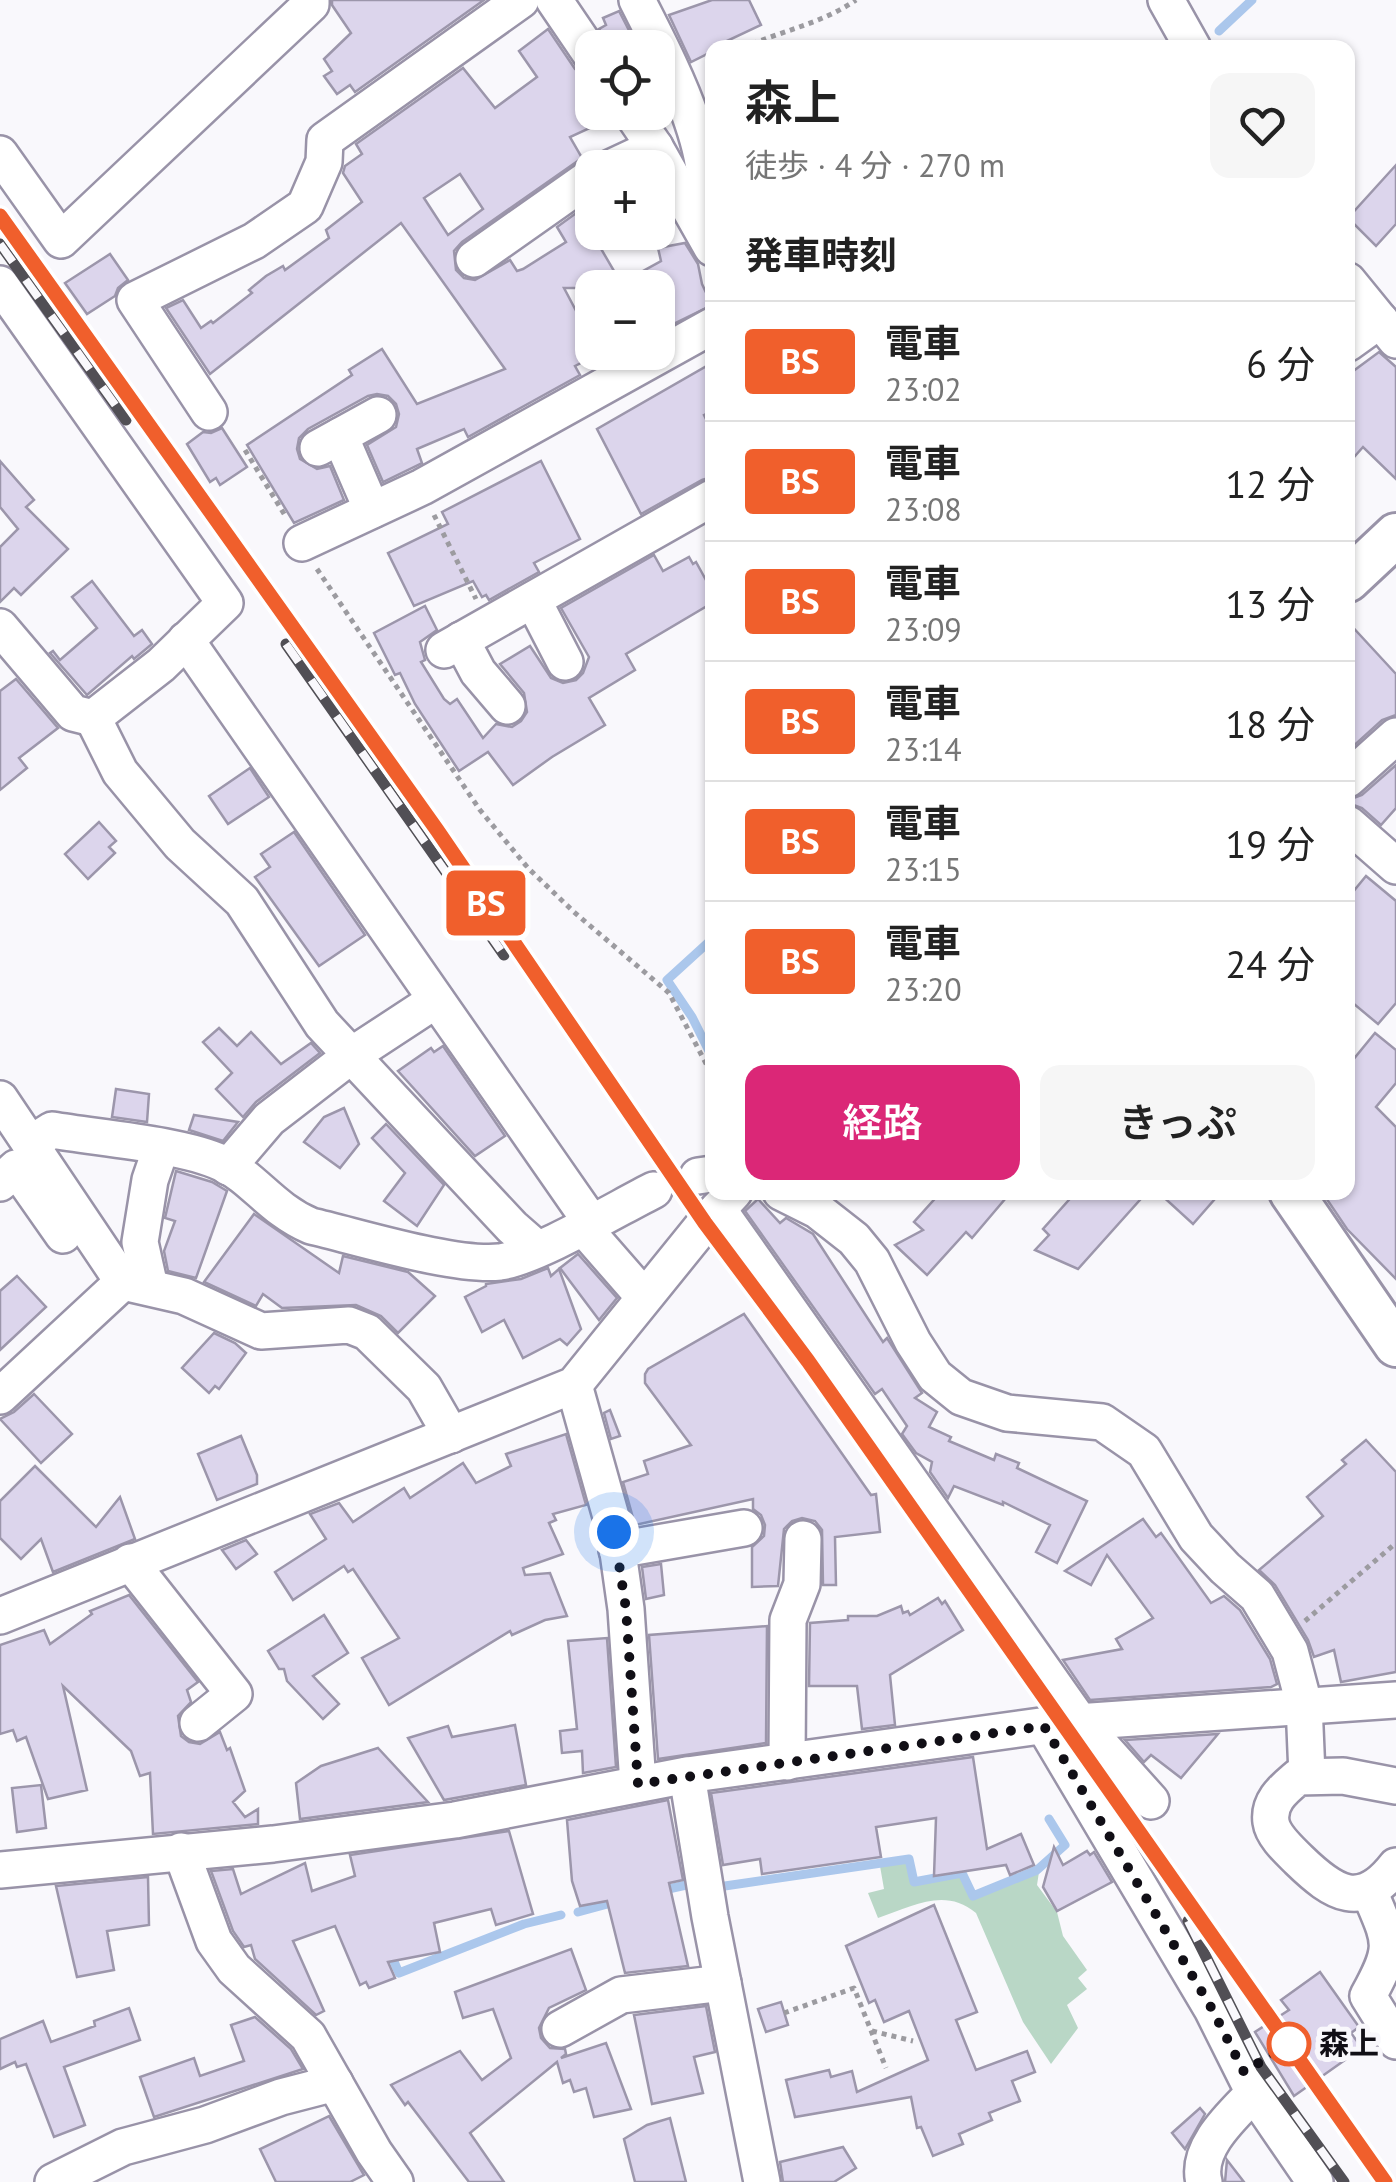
<!DOCTYPE html>
<html lang="ja">
<head>
<meta charset="utf-8">
<style>
	:root { --surface:#fff; --page:#f6f6f6; --text:#222; --muted:#767676; --line:#e0e0e0; --accent:#db2777 }
	body { margin:0; font-family:"PT Sans","Noto Sans JP",sans-serif; background:var(--page); color:var(--text); height:100vh; display:flex; flex-direction:column; font-size:38px; white-space:nowrap }
	* { box-sizing:border-box; margin:0 }
	p { font-size:32px; color:var(--muted) }
	.icon { flex:none; width:55px; height:55px; fill:none; stroke:currentColor; stroke-width:2; stroke-linecap:round; stroke-linejoin:round }
	.map { position:relative; flex:1; overflow:hidden }
	.details { position:absolute; left:705px; top:40px; width:650px; height:1160px; display:flex; flex-direction:column; background:var(--surface); border-radius:20px; box-shadow:0 2px 8px #0004 }
	.details>* { flex:none }
	.badge { padding:0 20px; border-radius:8px; font-size:35px; line-height:65px }
	.controls { position:absolute; left:575px; top:30px; display:grid; gap:20px }
	.controls a { display:grid; place-items:center; width:100px; height:100px; border-radius:20px; background:var(--surface); box-shadow:0 2px 8px #0004; font-size:50px }
	.you { position:absolute; width:50px; height:50px; margin:-25px; border:8px solid #fff; border-radius:50%; background:#1a73e8; box-shadow:0 0 0 15px #1a73e833 }
	.map>.badge { position:absolute; translate:-50% -50%; box-shadow:0 0 0 5px #fff }
	h2 { padding:0 40px; font-size:38px; line-height:90px }
	.round { display:grid; place-items:center; flex:none; width:105px; height:105px; border-radius:20px; background:var(--page) }
	.overview { display:flex; align-items:center; justify-content:space-between; height:170px; padding:0 40px }
	h1 { font-size:48px; font-weight:600; line-height:75px }
	.action { display:flex; gap:20px; margin-top:auto; padding:20px 40px }
	.action a { flex:1; height:115px; border-radius:20px; background:var(--accent); color:#fff; font-size:40px; font-weight:600; line-height:115px; text-align:center }
	.action a+a { background:var(--page); color:var(--text) }
	ul { padding:0; list-style:none }
	li { display:flex; align-items:center; gap:30px; height:120px; padding:0 40px; border-top:2px solid var(--line) }
	li div { flex:1 }
	li b { display:block; font-size:38px }
	li em { font-style:normal }
	li .badge { min-width:110px; font-weight:700; text-align:center }
	.map>svg:first-child { display:block }
	.green { fill:#b9d7c6 }
	.lines { fill:none; stroke-linecap:round; stroke-linejoin:round }
	.stream { stroke:#abc7ec; stroke-width:9 }
	.building { fill:#dcd5ec; stroke:#9c96ab; stroke-width:2.5; fill-rule:evenodd }
	.minor-casing { stroke:#9993a8; stroke-width:40 }
	.major-casing { stroke:#9993a8; stroke-width:48 }
	.path { stroke:#9c9ba0; stroke-width:5; stroke-dasharray:5 5; stroke-linecap:butt }
	.minor { stroke:#fff; stroke-width:35 }
	.major { stroke:#fff; stroke-width:42 }
	.rail-casing { stroke:#514f55; stroke-width:11 }
	.rail { stroke:#f9f8fc; stroke-width:8; stroke-dasharray:22; stroke-linecap:butt }
	.line-casing { stroke:#fff; stroke-width:22 }
	.line { stroke:#f05f2c; stroke-width:15 }
	.walk { stroke:#110f16; stroke-width:10; stroke-dasharray:0 18 }
	.stop-dot { fill:#fff; stroke:#f05f2c; stroke-width:5 }
	.labels { text-anchor:middle; stroke-width:10; stroke-linejoin:round; paint-order:stroke }
	.stop-label { font-size:30px; font-weight:bold; fill:#110f16; stroke:#f9f8fc; text-anchor:start }
</style>
</head>
<body>
<div class="map">
<svg width="1396" height="2182" viewBox="0 0 1396 2182">
	<rect width="100%" height="100%" fill="#f9f8fc"/>
	<!-- green -->
	<path class="green" d="M906,1862L912,1884L961,1876L972,1900L1039,1872L1037,1885L1057,1912L1063,1936L1087,1970L1078,1978L1087,1989L1067,2005L1078,2028L1051,2064L1023,2022L976,1913C945,1887 913,1906 878,1918L868,1893L884,1889L880,1866Z"/>
	<g class="lines">
		<!-- stream -->
		<g class="stream">
			<path d="M1219,31L1252,0"/>
			<path d="M712,939L667,980L692,1017L712,1057"/>
			<path d="M718,1887L909,1859L914,1882L962,1873L973,1896L1037,1870L1065,1845L1049,1819"/>
			<path d="M659,1891L691,1884"/>
			<path d="M578,1912L615,1902"/>
			<path d="M389,1950L399,1973L524,1924L561,1915"/>
		</g>
	</g>
	<!-- building -->
	<g class="building">
		<path d="M332,0H484L355,92L350,85L337,94L324,76L332,71L324,59L351,33L332,5Z"/>
		<path d="M712,0H749L761,25L712,48L709,53L691,62L669,15Z"/>
		<path d="M619,11L636,44L628,48H611L599,29L606,25L603,18Z"/>
		<path d="M548,29L575,69L592,77V127L570,137L582,158L462,242L454,251L456,270L464,278L475,280L510,260L517,271L523,269L566,242L557,227L579,211L621,283L661,261L658,248L685,243L698,264L702,284L712,305L665,328L658,311V288H564L592,341V352L599,354L575,366L580,375L468,437L464,429L417,449L422,463L383,482L367,445L396,427L399,414L396,404L388,396L377,394L368,396L308,429L299,438L297,449L300,459L317,469L330,466L344,500L294,523L247,445L352,375L349,370L382,349L417,404L505,369L401,223L210,374L166,308L183,300L201,328L211,321L213,323L252,293L249,290L266,276L283,266L285,270L329,238L326,230L362,202L343,173L345,166L362,154L356,144L463,68L495,108L537,77L519,51ZM460,174L483,209L448,235L424,198Z"/>
		<path d="M1396,165V224L1376,246L1348,218Z"/>
		<path d="M110,254L128,280L118,288L115,296L87,314L65,283Z"/>
		<path d="M1379,352L1396,367V479L1363,447L1348,464V375Z"/>
		<path d="M712,363V411L704,415L712,431V477L702,480L641,514L597,429Z"/>
		<path d="M222,428L247,467L220,485L216,478L210,482L187,444L203,432L211,433Z"/>
		<path d="M0,461L34,500L26,507L68,549L21,595L14,588L0,602V547L18,529L0,507Z"/>
		<path d="M541,461L580,539L534,563L539,572L489,600L486,595L482,597L473,581L414,606L388,553L448,524L442,512Z"/>
		<path d="M654,555L663,571L689,557L693,564L696,562L712,591V603L626,654L635,670L589,698L605,725L552,757L513,785L488,752L459,771L415,704L400,673L395,675L374,633L425,606L437,630L420,642L425,660L421,662L444,699L450,704L457,699L483,738L496,724L512,727L521,721L527,712L524,693L500,664L530,646L551,678L563,683L576,680L583,673L589,657L561,608Z"/>
		<path d="M92,581L134,636L142,630L152,644L134,659L132,656L87,695L50,653L53,651L60,660L97,628L72,597Z"/>
		<path d="M1348,622L1396,674V715L1382,720L1348,751Z"/>
		<path d="M16,679L58,728L19,758L27,768L0,790V691Z"/>
		<path d="M1396,765V808L1381,825L1362,808L1348,803V800L1362,795Z"/>
		<path d="M250,768L269,797L228,824L209,796Z"/>
		<path d="M99,822L116,841L109,847L115,853L88,879L65,854Z"/>
		<path d="M294,832L365,935L319,966L255,877L270,867L261,854Z"/>
		<path d="M1366,876L1396,901V1003L1378,1024L1348,999V898Z"/>
		<path d="M219,1028L237,1046L251,1032L281,1064L311,1043L320,1053L256,1102L243,1117L216,1089L232,1073L203,1042Z"/>
		<path d="M1375,1033L1396,1050V1083L1376,1107L1396,1127V1279L1347,1229L1322,1192H1348V1066Z"/>
		<path d="M443,1046L505,1136L475,1156L398,1071L431,1048L434,1052Z"/>
		<path d="M116,1089L149,1094L147,1122L112,1117Z"/>
		<path d="M344,1108L359,1144L340,1168L304,1142L324,1117Z"/>
		<path d="M194,1115L238,1122L223,1141L189,1130Z"/>
		<path d="M386,1124L444,1185L417,1226L384,1201L405,1173L372,1138Z"/>
		<path d="M176,1171L212,1182L227,1191L196,1278L168,1271L164,1251L175,1221L165,1218Z"/>
		<path d="M941,1192H1011L972,1238L966,1232L927,1275L895,1245L923,1230L914,1222Z"/>
		<path d="M1076,1192H1147L1078,1269L1035,1250L1049,1235L1043,1229Z"/>
		<path d="M1158,1192H1221L1193,1224Z"/>
		<path d="M758,1199L780,1223L786,1218L813,1234L883,1342L887,1338L922,1393L915,1398L937,1412L929,1427L951,1437L949,1441L994,1460L996,1454L1019,1463L1017,1468L1087,1501L1057,1563L1036,1552L1050,1525L1003,1502V1505L954,1486L948,1498L930,1472L932,1462L916,1453L902,1434L907,1426L882,1389L875,1394L745,1211Z"/>
		<path d="M254,1214L339,1273L343,1256L408,1272L435,1296L398,1333L381,1316L356,1305L282,1308L263,1294L256,1306L204,1282Z"/>
		<path d="M578,1254L617,1298L599,1320L560,1268Z"/>
		<path d="M548,1268L551,1276L559,1269L581,1329L567,1345L560,1339L523,1358L504,1320L482,1332L465,1297L486,1286V1284L521,1279Z"/>
		<path d="M17,1276L46,1307L0,1350V1291Z"/>
		<path d="M744,1314L871,1495L876,1494L880,1532L835,1537L836,1585H823L822,1530L815,1521L802,1518L792,1521L784,1529L778,1586L752,1587V1547L764,1536L765,1525L761,1515L753,1509V1499L635,1525L623,1482L648,1474L644,1461L691,1445L645,1383V1374L648,1369Z"/>
		<path d="M214,1333L235,1343L246,1353L219,1389L215,1386L209,1393L182,1368Z"/>
		<path d="M34,1394L72,1434L41,1463L0,1419L14,1412Z"/>
		<path d="M610,1410L620,1436L611,1439L604,1413Z"/>
		<path d="M566,1434L586,1505L553,1514L556,1520L549,1523L563,1554L523,1568L525,1575L550,1573L567,1616L545,1620L512,1635L510,1631L389,1705L362,1658L399,1638L353,1569L348,1572L344,1566L293,1600L275,1572L326,1539L310,1514L339,1503L353,1522L404,1488L410,1498L463,1463L476,1483L511,1466L506,1454Z"/>
		<path d="M241,1436L257,1475V1484L217,1500L198,1454Z"/>
		<path d="M1366,1440L1396,1472V1672L1341,1682L1334,1650L1314,1657L1308,1640L1275,1585L1259,1570L1323,1516L1307,1497L1346,1464L1342,1460Z"/>
		<path d="M35,1466L96,1527L120,1497L135,1539L53,1572L41,1539L21,1559L0,1538V1501Z"/>
		<path d="M1143,1519L1156,1537L1161,1533L1211,1603L1224,1596L1240,1610L1270,1659L1277,1684L1271,1687L1090,1700L1063,1660L1122,1649L1116,1639L1153,1618L1107,1555L1091,1585L1065,1571Z"/>
		<path d="M246,1540L257,1554L236,1569L222,1550Z"/>
		<path d="M661,1564L664,1595L646,1599L642,1567Z"/>
		<path d="M129,1595L198,1682L187,1690L191,1702L178,1716L181,1736L189,1742L200,1744L220,1732L227,1750L230,1748L245,1791L233,1802L245,1817L258,1809V1824L153,1834L150,1773L140,1776L131,1751L63,1686L87,1790L48,1799L26,1737L17,1741L13,1730L0,1734V1645L44,1630L50,1644L92,1614L90,1611Z"/>
		<path d="M938,1598L942,1604L945,1601L963,1630L890,1675L895,1725L862,1729L857,1686H809L810,1623L848,1620V1616H877L901,1606L903,1613L908,1611L910,1615Z"/>
		<path d="M324,1615L348,1653L313,1676L339,1704L323,1719L287,1681L284,1669H279L268,1651Z"/>
		<path d="M767,1626L766,1743L658,1759L649,1635Z"/>
		<path d="M607,1638L616,1767L583,1773L582,1751L562,1753L560,1731L577,1729L568,1641Z"/>
		<path d="M515,1725L526,1785L444,1800L408,1738L448,1726L452,1737Z"/>
		<path d="M1218,1734L1181,1778L1151,1755L1144,1762L1125,1740Z"/>
		<path d="M378,1748L428,1802L300,1819L296,1783L321,1766Z"/>
		<path d="M973,1757L987,1849L1021,1834L1034,1865L1010,1875L1006,1865L934,1876L936,1818L876,1827L881,1857L762,1874L760,1859L723,1865L711,1793Z"/>
		<path d="M41,1785L46,1828L17,1832L12,1788Z"/>
		<path d="M668,1800L683,1880L669,1883L688,1966L625,1973L607,1901L580,1906L572,1881L567,1820Z"/>
		<path d="M509,1831L533,1914L496,1925L491,1909L434,1923L440,1952L388,1962L395,1978L369,1988L366,1982L360,1985L335,1926L293,1941L324,2011L316,2015L255,1959L251,1945L244,1947L233,1931L211,1871L233,1869L241,1894L305,1863L312,1891L355,1876L350,1855Z"/>
		<path d="M1054,1847L1063,1865L1087,1851L1090,1855L1094,1852L1112,1882L1057,1911L1043,1887Z"/>
		<path d="M148,1877L149,1925L107,1931L114,1970L77,1977L56,1886Z"/>
		<path d="M934,1905L977,2012L956,2020L976,2070L1027,2051L1035,2072L1012,2081L1020,2101L989,2113L992,2120L959,2134L963,2144L933,2156L921,2127L917,2128L911,2097L795,2117L786,2080L829,2070L831,2077L852,2071L857,2092L928,2060L909,2011L884,2022L875,2000L869,2003L846,1946Z"/>
		<path d="M571,1949L586,1990L549,2008L539,2028L541,2038L550,2048L565,2049L566,2054L561,2058L606,2043L631,2109L594,2117L586,2088L574,2092L570,2080L563,2083L557,2062L470,2133L504,2182H469L408,2102L405,2105L391,2085L460,2051L482,2080L511,2058L493,2009L463,2018L455,1992Z"/>
		<path d="M1320,1972L1359,2027L1351,2033L1362,2048L1294,2096L1255,2032L1289,2010L1281,2000Z"/>
		<path d="M781,2002L788,2025L766,2032L758,2009Z"/>
		<path d="M706,2006L715,2052L694,2057L703,2093L652,2104L634,2015Z"/>
		<path d="M129,2008L140,2040L64,2067L85,2125L54,2137L26,2064L17,2067L15,2062L0,2069V2039L43,2021L51,2042L95,2026L94,2021Z"/>
		<path d="M255,2017L291,2049L303,2069L154,2117L140,2077L194,2058L200,2076L244,2061L231,2025Z"/>
		<path d="M1200,2108L1205,2114L1185,2149L1172,2133Z"/>
		<path d="M329,2116L364,2175L350,2182H276L260,2149Z"/>
		<path d="M670,2118L686,2182H635L624,2139L647,2125Z"/>
		<path d="M843,2147L856,2168L834,2182H783L780,2162Z"/>
		<path d="M1227,2160L1244,2182H1225Z"/>
	</g>
	<g class="lines">
		<defs>
			<g id="minor">
				<path d="M554,0L592,56"/>
				<path d="M637,0C663,52 727,167 698,222"/>
				<path d="M1166,0L1193,48"/>
				<path d="M631,112L655,147L712,248"/>
				<path d="M0,154L61,240L311,4V0"/>
				<path d="M610,168L655,147"/>
				<path d="M474,259L592,176"/>
				<path d="M1348,281L1396,340"/>
				<path d="M0,284L225,603L161,665L93,718L120,772L180,844L242,901L322,1024L512,1227L536,1248"/>
				<path d="M1348,343L1380,320"/>
				<path d="M209,412L135,300L254,241L305,206L324,162L325,140L521,0"/>
				<path d="M340,436L372,510"/>
				<path d="M318,448L378,415"/>
				<path d="M302,543L422,487L712,326"/>
				<path d="M533,600L565,662"/>
				<path d="M0,627L73,713L93,718"/>
				<path d="M186,640L591,1222"/>
				<path d="M461,640L478,672L507,706"/>
				<path d="M444,650L712,498"/>
				<path d="M1348,779L1396,736"/>
				<path d="M1348,824L1396,866"/>
				<path d="M0,1099L123,1282L184,1296L261,1331L349,1325L367,1332L424,1388L451,1435"/>
				<path d="M30,1144L52,1130C98,1138 181,1144 222,1163C254,1178 271,1209 311,1226C359,1237 454,1267 500,1262C536,1257 618,1208 654,1190"/>
				<path d="M228,1167L269,1119L352,1055L436,1000"/>
				<path d="M698,1176L712,1174"/>
				<path d="M0,1183L16,1168L63,1235"/>
				<path d="M781,1192L817,1210L854,1239L872,1261L913,1342L935,1376L961,1397L1007,1413L1102,1422L1144,1451L1196,1537L1225,1568L1257,1596L1290,1651L1304,1704L1307,1775"/>
				<path d="M718,1209L1080,1722L1151,1801"/>
				<path d="M582,1226L644,1297"/>
				<path d="M150,1287L140,1242L150,1180L161,1148"/>
				<path d="M574,1385L615,1531L626,1609L638,1784"/>
				<path d="M0,1396L123,1282"/>
				<path d="M617,1550L744,1528"/>
				<path d="M130,1562L234,1694L198,1723"/>
				<path d="M0,1616L574,1385L705,1223L734,1192"/>
				<path d="M1044,1726L1212,2009L1254,2093L1315,2182"/>
				<path d="M787,1762L788,1620L802,1584L803,1539"/>
				<path d="M687,1775L710,1917L762,2182"/>
				<path d="M1396,1786L1343,1776L1298,1777C1284,1789 1268,1801 1271,1822C1273,1836 1289,1850 1299,1860C1334,1894 1361,1911 1396,1866"/>
				<path d="M181,1851L214,1941L234,1969L308,2036L374,2152L395,2182"/>
				<path d="M0,1870L273,1844L455,1820L687,1775L1062,1723L1396,1700"/>
				<path d="M1369,1891C1391,1943 1396,1945 1368,1996L1396,2041"/>
				<path d="M560,2029L621,1995L723,1983"/>
				<path d="M53,2182L123,2147L205,2125L281,2097L335,2083"/>
				<path d="M1204,2182C1195,2148 1233,2115 1254,2093"/>
			</g>
			<g id="major">
				<path d="M1348,580L1396,535"/>
				<path d="M1291,1192L1396,1345"/>
			</g>
		</defs>
		<!-- minor casing -->
		<use href="#minor" class="minor-casing"/>
		<!-- major casing -->
		<use href="#major" class="major-casing"/>
		<!-- path -->
		<g class="path">
			<path d="M743,48C783,30 821,24 856,0"/>
			<path d="M245,450L286,517"/>
			<path d="M434,515L476,599"/>
			<path d="M317,569L480,810L528,868L574,912L669,993L712,1075"/>
			<path d="M1305,1621L1396,1543"/>
			<path d="M784,2013L854,1988L886,2068"/>
			<path d="M872,2031L913,2041"/>
		</g>
		<!-- minor -->
		<use href="#minor" class="minor"/>
		<!-- major -->
		<use href="#major" class="major"/>
		<defs>
			<g id="rail">
				<path d="M0,216L437,830L705,1223L808,1361L1385,2182"/>
				<path d="M0,244L126,420"/>
				<path d="M286,644L504,955"/>
				<path d="M1188,1921L1261,2067L1344,2182"/>
			</g>
		</defs>
		<!-- rail casing -->
		<use href="#rail" class="rail-casing"/>
		<!-- rail -->
		<use href="#rail" class="rail"/>
	</g>
	<g class="lines">
		<defs>
			<path id="line" d="M0,216L437,830L705,1223L808,1361L1385,2182"/>
		</defs>
		<!-- line casing -->
		<use href="#line" class="line-casing"/>
		<!-- line -->
		<use href="#line" class="line"/>
		<!-- walk -->
		<path class="walk" d="M614,1532L626,1609L638,1784L1044,1726L1212,2009L1244,2072L1289,2044"/>
	</g>
	<!-- markers -->
	<circle class="stop-dot" cx="1289" cy="2044" r="20"/>
	<g class="labels">
		<!-- stop labels -->
		<g class="stop-label">
			<text x="1319" y="2054">森上</text>
		</g>
	</g>
</svg>
<div class="controls">
<a><svg class="icon" aria-label="locate" viewBox="0 0 24 24"><circle cx="12" cy="12" r="6"/><path d="M12 2v4M12 18v4M2 12h4M18 12h4"/></svg></a>
<a>+</a>
<a>−</a>
</div>
<div class="you" style="left:614px;top:1532px"></div>
<b class="badge" style="left:486px;top:903px;background:#f05f2c;color:#fff">BS</b>
<section class="details">
<div class="overview"><div><h1>森上</h1><p>徒歩 · 4 分 · 270 m</p></div><a class="round"><svg class="icon" aria-label="heart" viewBox="0 0 24 24"><path d="M12 20l-8-8c-3-5 5-10 8-4 3-6 11-1 8 4z"/></svg></a></div>
<h2>発車時刻</h2>
<ul>
<li><span class="badge" style="background:#f05f2c;color:#fff">BS</span><div><b>電車</b><p>23:02</p></div><em>6 分</em></li>
<li><span class="badge" style="background:#f05f2c;color:#fff">BS</span><div><b>電車</b><p>23:08</p></div><em>12 分</em></li>
<li><span class="badge" style="background:#f05f2c;color:#fff">BS</span><div><b>電車</b><p>23:09</p></div><em>13 分</em></li>
<li><span class="badge" style="background:#f05f2c;color:#fff">BS</span><div><b>電車</b><p>23:14</p></div><em>18 分</em></li>
<li><span class="badge" style="background:#f05f2c;color:#fff">BS</span><div><b>電車</b><p>23:15</p></div><em>19 分</em></li>
<li><span class="badge" style="background:#f05f2c;color:#fff">BS</span><div><b>電車</b><p>23:20</p></div><em>24 分</em></li>
</ul>
<div class="action"><a>経路</a><a>きっぷ</a></div>
</section>
</div>
</body>
</html>
